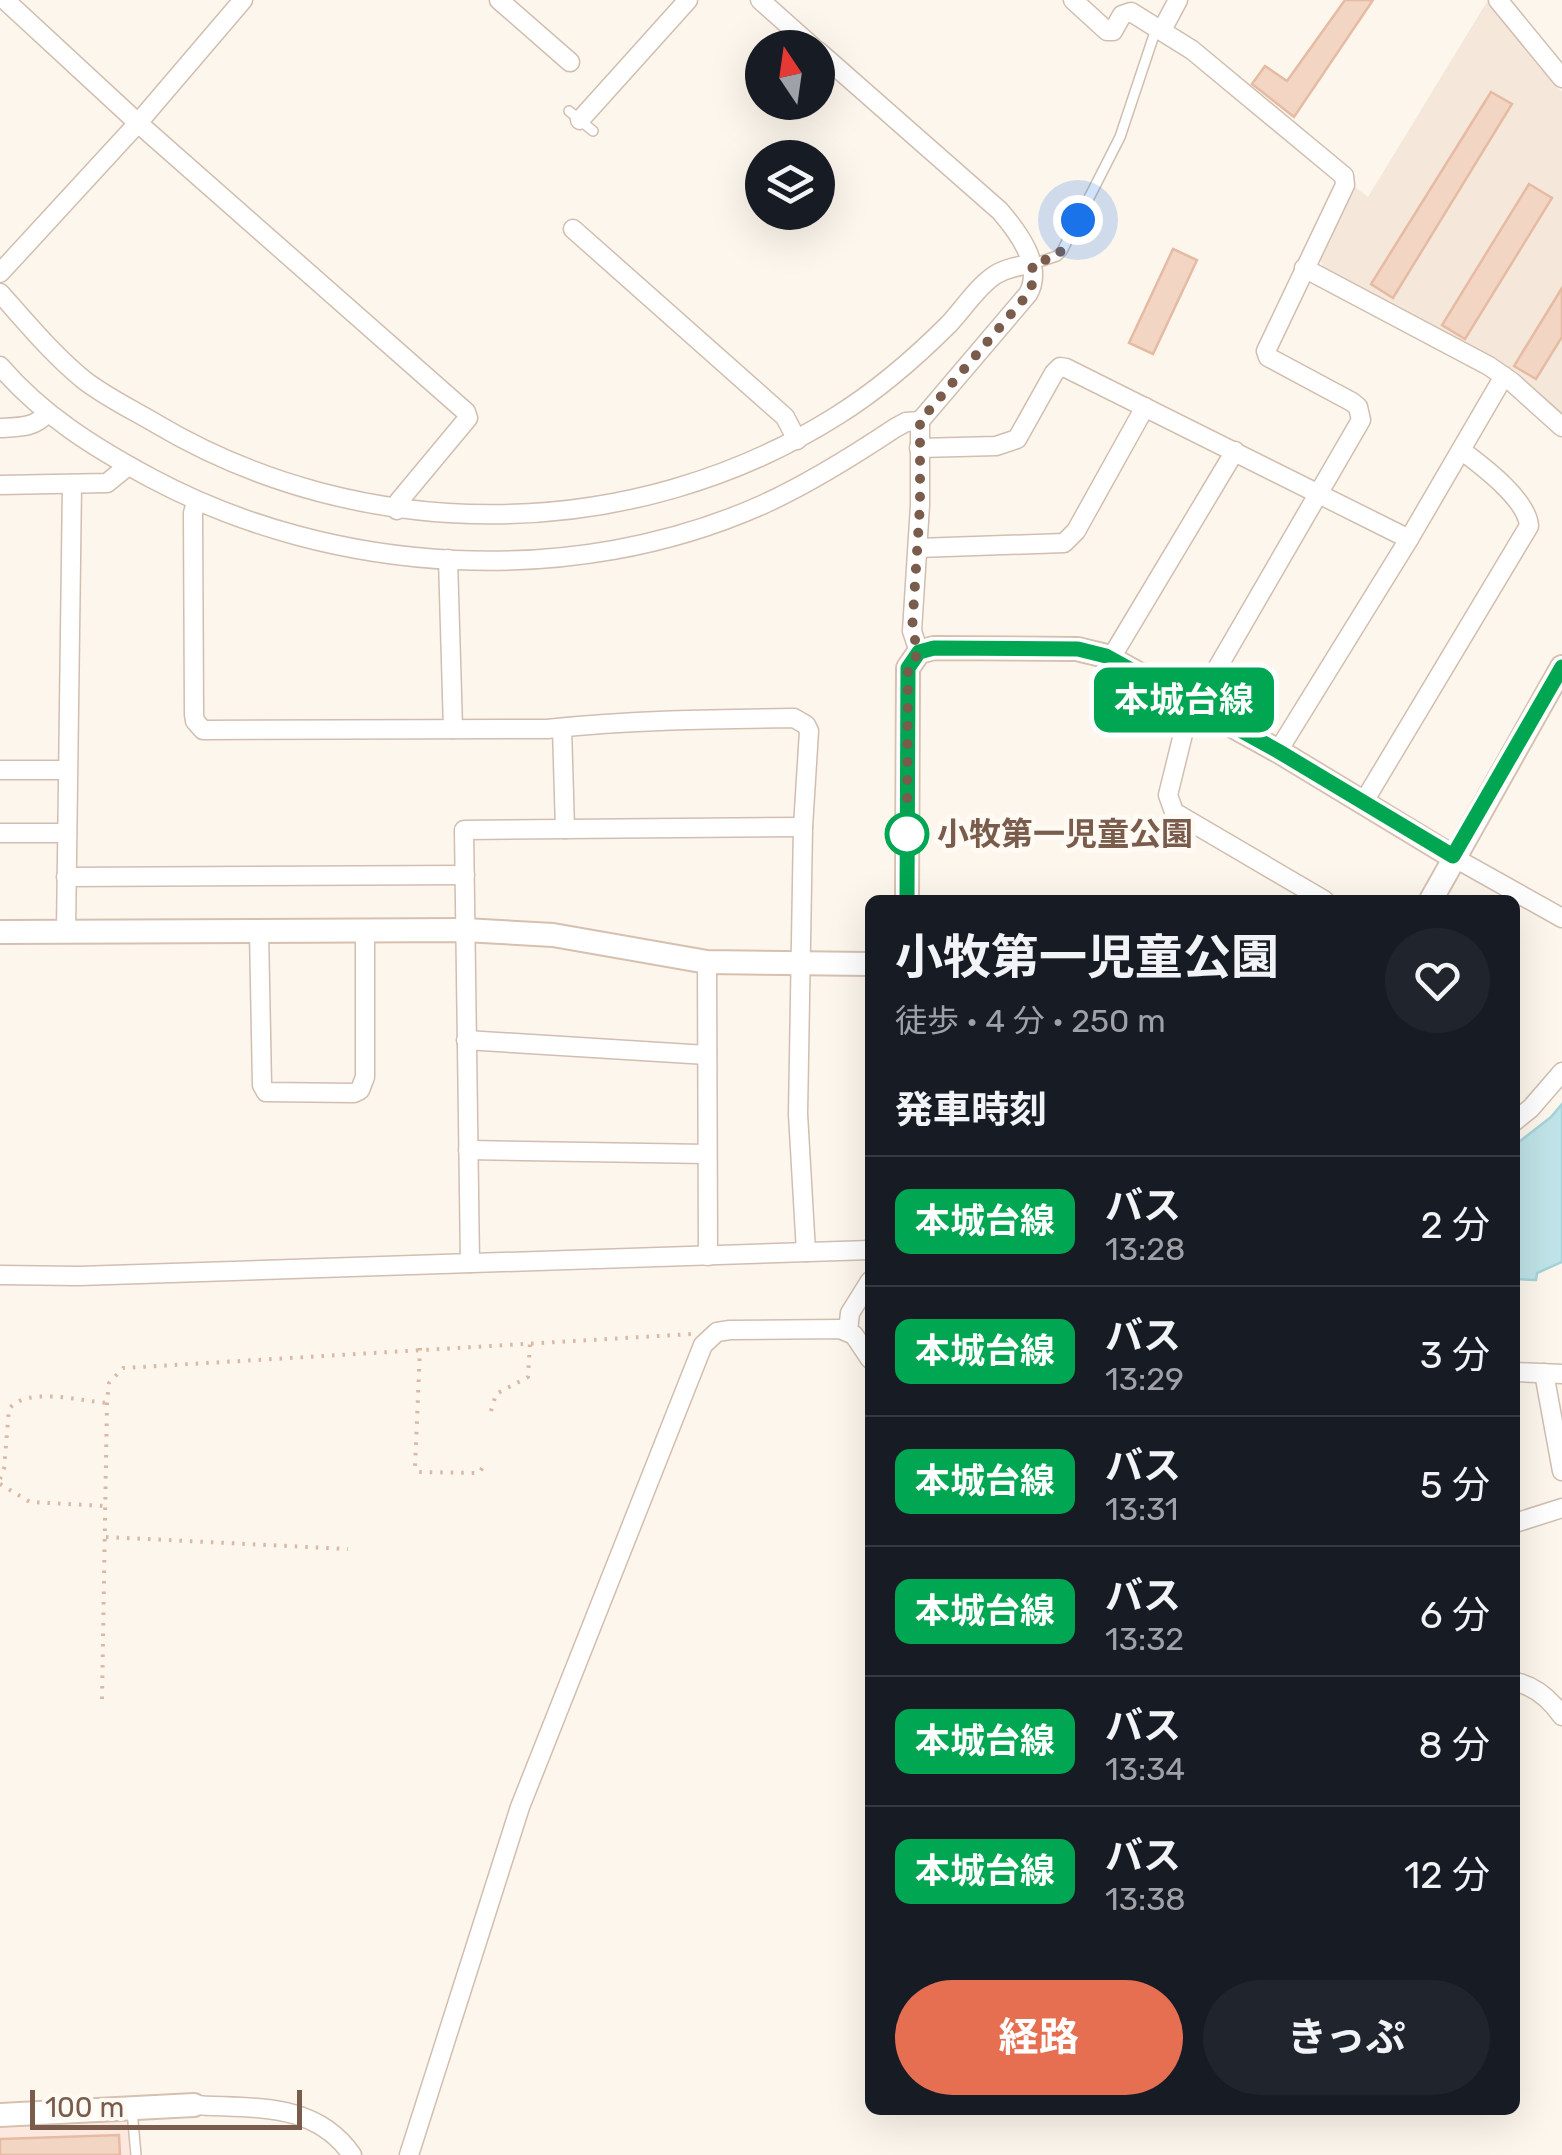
<!DOCTYPE html>
<html lang="ja">
<head>
<meta charset="utf-8">
<style>
	:root { --surface:#171b24; --page:#20242c; --text:#f1f3f6; --muted:#9ea1a6; --line:#363941; --accent:#e76f51 }
	body { margin:0; font-family:Rubik,"Noto Sans JP",sans-serif; background:var(--page); color:var(--text); height:100vh; display:flex; flex-direction:column; font-size:38px; white-space:nowrap }
	* { box-sizing:border-box; margin:0 }
	p { font-size:32px; color:var(--muted) }
	.icon { flex:none; width:55px; height:55px; fill:none; stroke:currentColor; stroke-width:2; stroke-linecap:round; stroke-linejoin:round }
	.map { position:relative; flex:1; overflow:hidden }
	.panel { position:absolute; left:865px; top:895px; width:655px; height:1220px; display:flex; flex-direction:column; background:var(--surface); border-radius:15px; box-shadow:0 10px 40px #0002 }
	.panel>* { flex:none }
	.badge { padding:0 20px; border-radius:15px; font-size:35px; line-height:65px }
	.needle { width:65px; rotate:347deg }
	.buttons { position:absolute; left:745px; top:30px; display:grid; gap:20px }
	.buttons a { display:grid; place-items:center; width:90px; height:90px; border-radius:50%; background:var(--surface); box-shadow:0 10px 40px #0002; font-size:50px }
	.scale { position:absolute; left:30px; bottom:25px; width:272px; box-sizing:border-box; padding-left:10px; border:5px solid #7a5c4d; border-top:0; font-size:28px; line-height:35px; white-space:nowrap; color:#7a5c4d; -webkit-text-stroke:8px #fffaf3; paint-order:stroke }
	.you { position:absolute; width:50px; height:50px; margin:-25px; border:8px solid #fff; border-radius:50%; background:#1a73e8; box-shadow:0 0 0 15px #1a73e833 }
	.map>.badge { position:absolute; translate:-50% -50%; box-shadow:0 0 0 5px #fff }
	h2 { padding:0 30px; font-size:38px; line-height:90px }
	.round { display:grid; place-items:center; flex:none; width:105px; height:105px; border-radius:52px; background:var(--page) }
	.head { display:flex; align-items:center; justify-content:space-between; height:170px; padding:0 30px }
	h1 { font-size:48px; font-weight:700; line-height:75px }
	.button { display:flex; gap:20px; margin-top:auto; padding:20px 30px }
	.button a { flex:1; height:115px; border-radius:60px; background:var(--accent); color:#fff; font-size:40px; font-weight:700; line-height:115px; text-align:center }
	.button a+a { background:var(--page); color:var(--text) }
	ul { padding:0; list-style:none }
	li { display:flex; align-items:center; gap:30px; height:130px; padding:0 30px; border-top:2px solid var(--line) }
	li div { flex:1 }
	li b { display:block; font-size:38px }
	li em { font-style:normal }
	li .badge { min-width:110px; font-weight:700; text-align:center }
	.map>svg:first-child { display:block }
	.residential { fill:#f5e8da }
	.commercial { fill:#fde8e0 }
	.water { fill:#bfe3e8; stroke:#a5d3da; stroke-width:2.5 }
	.building { fill:#f3d5c3; stroke:#e6bba3; stroke-width:2.5 }
	.lines { fill:none; stroke-linecap:round; stroke-linejoin:round }
	.lane-casing { stroke:#d1beb0; stroke-width:12 }
	.street-casing { stroke:#d1beb0; stroke-width:21 }
	.secondary-casing { stroke:#d6c0b0; stroke-width:26 }
	.path { stroke:#d9b8a5; stroke-width:4; stroke-dasharray:2.5 8; stroke-linecap:butt }
	.lane { stroke:#fff; stroke-width:9 }
	.street { stroke:#fff; stroke-width:18 }
	.secondary { stroke:#fff; stroke-width:22 }
	.line-casing { stroke:#fff; stroke-width:22 }
	.line { stroke:#00a651; stroke-width:15 }
	.walk { stroke:#7a5c4d; stroke-width:10; stroke-dasharray:0 18 }
	.stop-dot { fill:#fff; stroke:#00a651; stroke-width:5 }
	.labels { text-anchor:middle; stroke-width:10; stroke-linejoin:round; paint-order:stroke }
	.stop-label { font-size:32px; font-weight:bold; fill:#7a5c4d; stroke:#fffaf3; text-anchor:start }
</style>
</head>
<body>
<div class="map">
<svg width="1562" height="2155" viewBox="0 0 1562 2155">
	<rect width="100%" height="100%" fill="#fdf6ec"/>
	<!-- residential -->
	<path class="residential" d="M1488,0L1562,92V418L1510,369L1325,270L1320,260L1354,186L1368,197Z"/>
	<!-- commercial -->
	<path class="commercial" d="M140,2118L141,2155H0V2124Z"/>
	<!-- water -->
	<path class="water" d="M1562,1104V1262L1537,1273L1536,1280L1515,1279V1145L1551,1117Z"/>
	<!-- building -->
	<g class="building">
		<path d="M1345,0H1373L1294,117L1252,84L1265,66L1287,81Z"/>
		<path d="M1491,92L1512,104L1393,298L1371,284Z"/>
		<path d="M1529,184L1552,198L1465,339L1442,325Z"/>
		<path d="M1173,249L1197,260L1153,354L1129,343Z"/>
		<path d="M1562,288V337L1536,379L1514,366Z"/>
		<path d="M119,2135L120,2155H0V2139Z"/>
	</g>
	<g class="lines">
		<defs>
			<g id="lane">
				<path d="M569,111L593,131"/>
				<path d="M1033,264L1057,256L1062,251L1120,137L1156,29"/>
				<path d="M132,2111L136,2155"/>
			</g>
			<g id="street">
				<path d="M5,0L138,123L466,412L468,418L399,501L397,510"/>
				<path d="M499,0L570,62"/>
				<path d="M760,0L814,48"/>
				<path d="M1073,0L1107,31H1113L1122,15L1131,12L1192,50L1344,176L1345,185L1266,351L1268,357L1352,402L1358,407L1361,420L1186,722L1168,795L1174,812L1324,900"/>
				<path d="M1498,0L1562,78"/>
				<path d="M1162,30L1178,0"/>
				<path d="M818,51L1000,211C1018,232 1044,266 1028,294L920,421V505L912,631L919,652"/>
				<path d="M580,120L688,0"/>
				<path d="M573,229L785,417L797,440"/>
				<path d="M1304,268L1489,366L1512,382L1562,427"/>
				<path d="M0,273L138,123L243,0"/>
				<path d="M0,293C26,322 53,355 84,380C106,397 131,409 155,423C363,547 633,545 838,415C878,390 915,358 949,324C963,309 978,286 995,275C1006,268 1019,266 1031,264"/>
				<path d="M0,366C42,415 95,448 151,478C334,576 573,590 764,504C810,483 853,456 895,428L906,422L920,421"/>
				<path d="M0,428C19,427 35,428 47,413"/>
				<path d="M919,448L996,446L1017,439L1054,373L1060,367L1066,368L1409,539"/>
				<path d="M0,485L107,483L128,466"/>
				<path d="M196,502L193,513L194,714L195,721L203,730L547,729C629,720 711,719 794,718L806,725L809,731L803,827L798,1114L806,1252"/>
				<path d="M918,548L1064,543L1076,531L1145,407"/>
				<path d="M448,559L453,729"/>
				<path d="M1111,658L1235,451"/>
				<path d="M562,728L565,829"/>
				<path d="M1278,751L1409,539L1504,376"/>
				<path d="M0,770H67"/>
				<path d="M1363,803L1529,526C1527,499 1482,466 1461,450"/>
				<path d="M0,833H67"/>
				<path d="M1453,857L1562,918"/>
				<path d="M66,877L465,875"/>
				<path d="M259,931L262,1085L266,1092L354,1093L360,1090L365,1077V930"/>
				<path d="M66,932L72,484"/>
				<path d="M707,962L708,1256"/>
				<path d="M466,1040L707,1055"/>
				<path d="M1515,1121L1531,1108L1562,1072"/>
				<path d="M468,1150L707,1154"/>
				<path d="M470,1263L464,830L803,827"/>
				<path d="M0,1275L79,1276L870,1250"/>
				<path d="M848,1331L850,1313L870,1281"/>
				<path d="M1515,1372L1562,1374"/>
				<path d="M1544,1373L1562,1471"/>
				<path d="M1515,1523L1562,1508"/>
				<path d="M1515,1682C1536,1686 1550,1699 1562,1716"/>
				<path d="M194,2105C253,2109 315,2101 352,2155"/>
				<path d="M409,2155L520,1807L703,1345L717,1332L730,1330L840,1329L854,1335L870,1359"/>
			</g>
			<g id="secondary">
				<path d="M907,900L908,668L919,652L934,648L1077,649L1106,656L1278,751L1453,857"/>
				<path d="M1431,900L1562,667"/>
				<path d="M0,932L464,930L553,935L707,962L870,964"/>
				<path d="M0,2115L194,2105"/>
			</g>
		</defs>
		<!-- lane casing -->
		<use href="#lane" class="lane-casing"/>
		<!-- street casing -->
		<use href="#street" class="street-casing"/>
		<!-- secondary casing -->
		<use href="#secondary" class="secondary-casing"/>
		<!-- path -->
		<g class="path">
			<path d="M420,1348L415,1468L419,1472L479,1473L483,1467"/>
			<path d="M491,1411L496,1394L528,1377L530,1343"/>
			<path d="M0,1479L4,1469L9,1409C27,1386 80,1401 107,1403"/>
			<path d="M0,1484L30,1502L105,1506"/>
			<path d="M106,1537L348,1549"/>
			<path d="M102,1699L107,1403L109,1383L123,1368L691,1334"/>
		</g>
		<!-- lane -->
		<use href="#lane" class="lane"/>
		<!-- street -->
		<use href="#street" class="street"/>
		<!-- secondary -->
		<use href="#secondary" class="secondary"/>
	</g>
	<g class="lines">
		<defs>
			<path id="line" d="M907,900L908,668L919,652L934,648L1078,649L1106,656L1278,751L1453,856L1562,667"/>
		</defs>
		<!-- line casing -->
		<use href="#line" class="line-casing"/>
		<!-- line -->
		<use href="#line" class="line"/>
		<!-- walk -->
		<path class="walk" d="M907,834L908,668L919,652L912,631L920,505V421L1028,294L1034,280L1032,264L1058,256L1078,220"/>
	</g>
	<!-- markers -->
	<circle class="stop-dot" cx="907" cy="834" r="20"/>
	<g class="labels">
		<!-- stop labels -->
		<g class="stop-label">
			<text x="937" y="845">小牧第一児童公園</text>
		</g>
	</g>
</svg>
<div class="buttons">
<a><svg class="needle" viewBox="-14 -14 28 28"><path d="M0-13l5 13h-10z" fill="#e53935"/><path d="M0 13l5-13h-10z" fill="#9ea1a6"/></svg></a>
<a><svg class="icon" aria-label="layers" viewBox="0 0 24 24"><path d="M12 4l9 5-9 5-9-5zM3 14l9 5 9-5"/></svg></a>
</div>
<div class="scale">100 m</div>
<div class="you" style="left:1078px;top:220px"></div>
<b class="badge" style="left:1184px;top:700px;background:#00a651;color:#fff">本城台線</b>
<section class="panel">
<div class="head"><div><h1>小牧第一児童公園</h1><p>徒歩 · 4 分 · 250 m</p></div><a class="round"><svg class="icon" aria-label="heart" viewBox="0 0 24 24"><path d="M12 20l-8-8c-3-5 5-10 8-4 3-6 11-1 8 4z"/></svg></a></div>
<h2>発車時刻</h2>
<ul>
<li><span class="badge" style="background:#00a651;color:#fff">本城台線</span><div><b>バス</b><p>13:28</p></div><em>2 分</em></li>
<li><span class="badge" style="background:#00a651;color:#fff">本城台線</span><div><b>バス</b><p>13:29</p></div><em>3 分</em></li>
<li><span class="badge" style="background:#00a651;color:#fff">本城台線</span><div><b>バス</b><p>13:31</p></div><em>5 分</em></li>
<li><span class="badge" style="background:#00a651;color:#fff">本城台線</span><div><b>バス</b><p>13:32</p></div><em>6 分</em></li>
<li><span class="badge" style="background:#00a651;color:#fff">本城台線</span><div><b>バス</b><p>13:34</p></div><em>8 分</em></li>
<li><span class="badge" style="background:#00a651;color:#fff">本城台線</span><div><b>バス</b><p>13:38</p></div><em>12 分</em></li>
</ul>
<div class="button"><a>経路</a><a>きっぷ</a></div>
</section>
</div>
</body>
</html>
